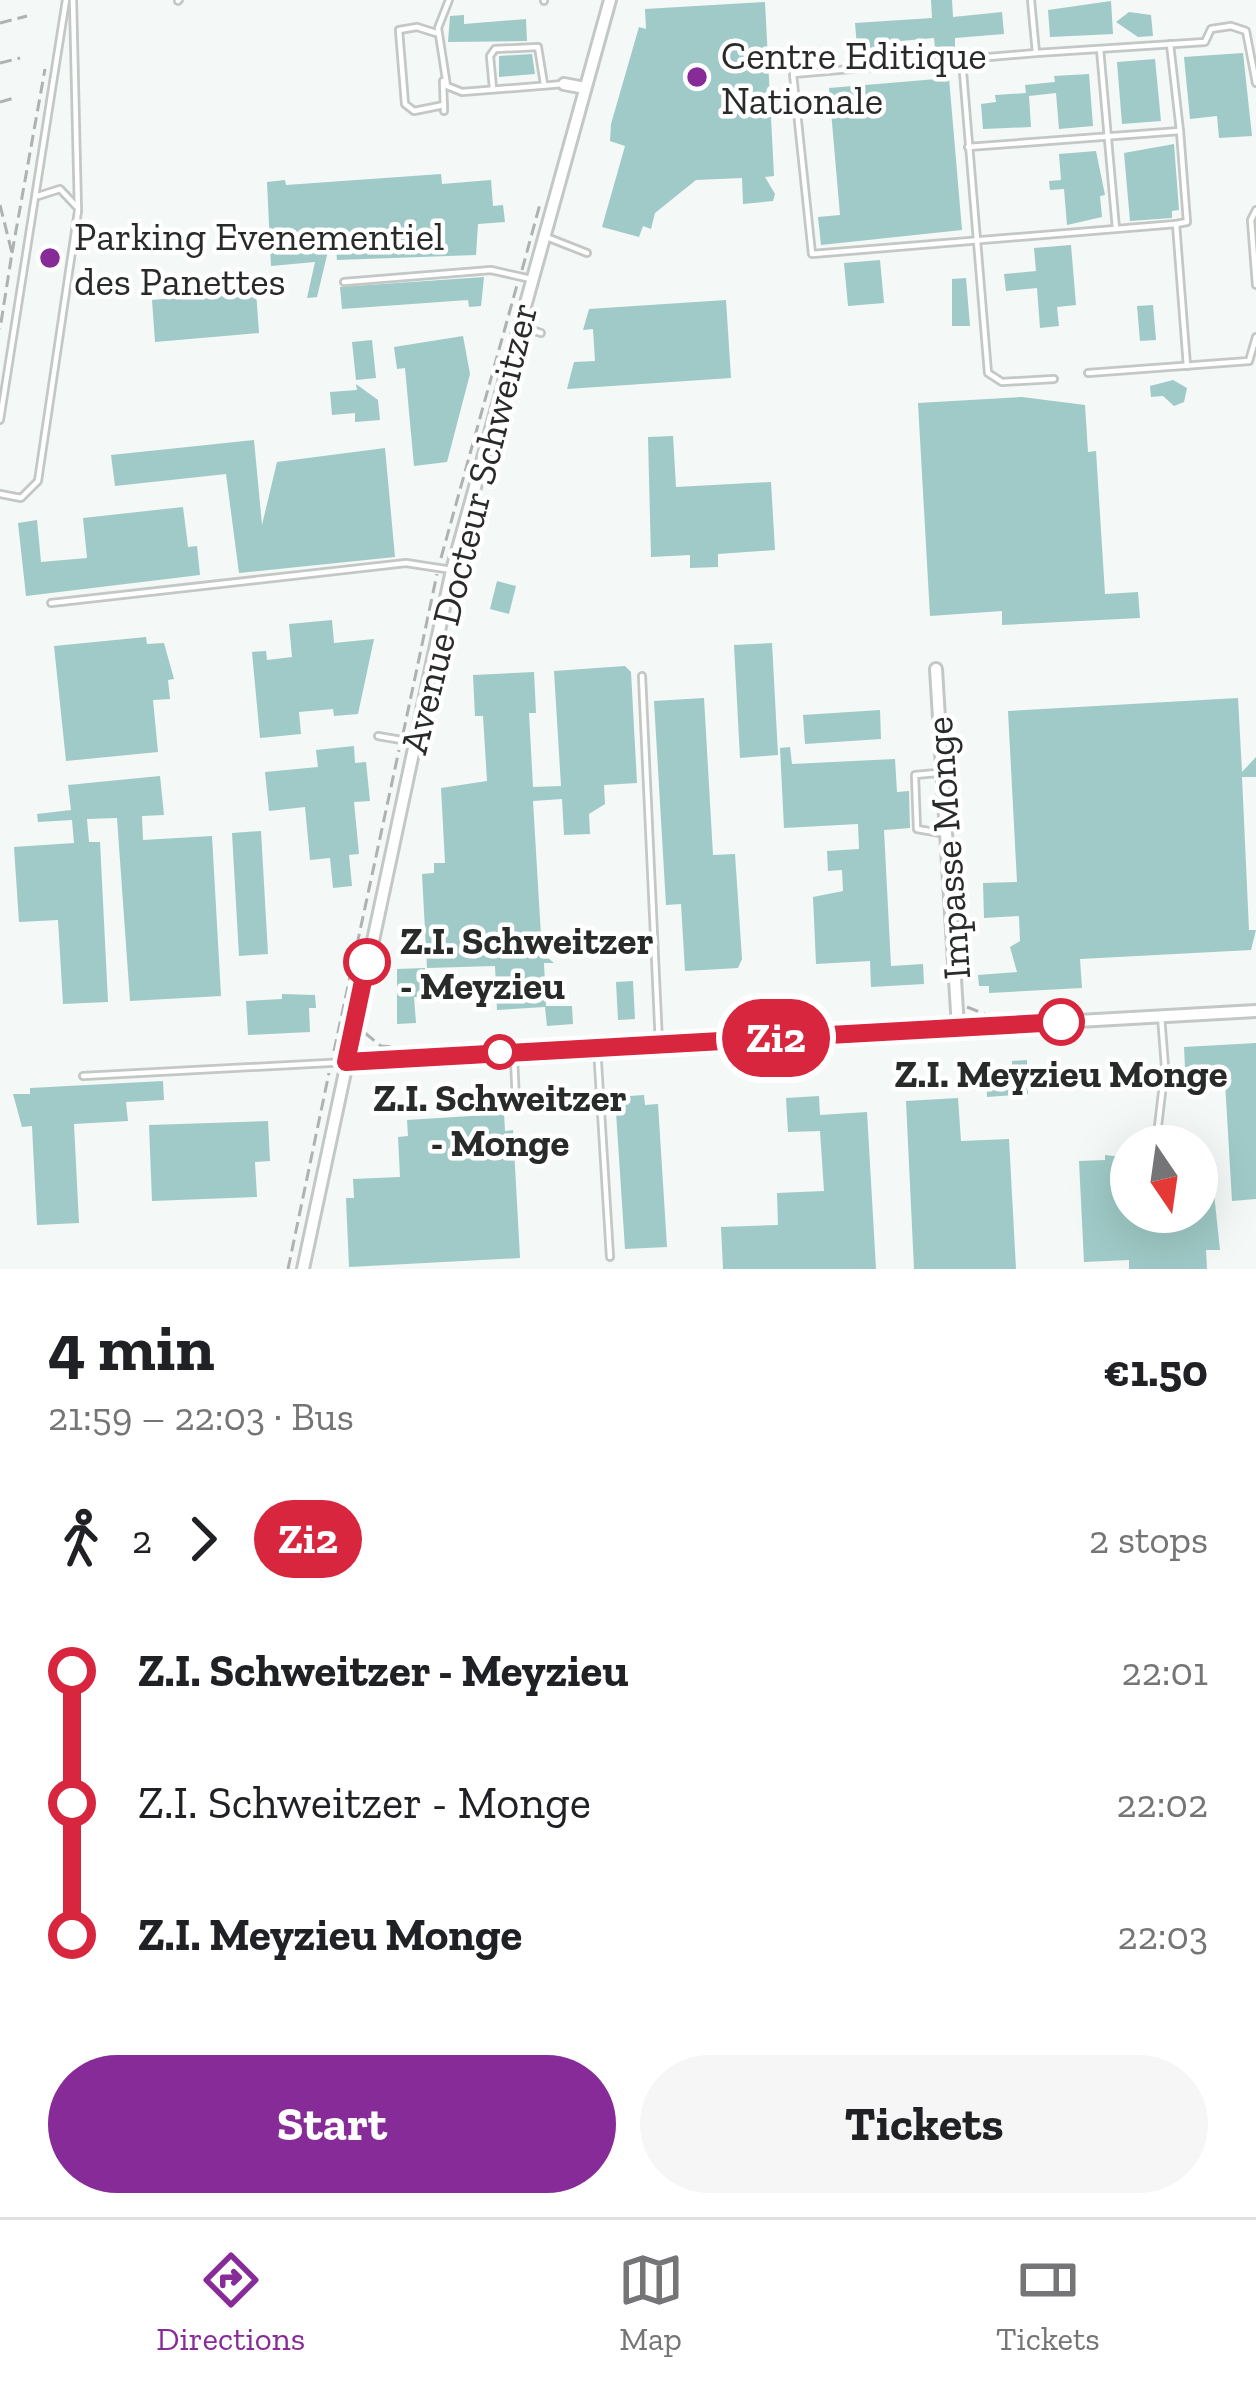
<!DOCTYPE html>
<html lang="en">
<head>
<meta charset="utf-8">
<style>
	:root { --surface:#fff; --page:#f6f6f6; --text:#202124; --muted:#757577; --line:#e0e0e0; --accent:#862b97 }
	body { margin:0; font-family:"Zilla Slab",serif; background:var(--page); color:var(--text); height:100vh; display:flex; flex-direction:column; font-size:45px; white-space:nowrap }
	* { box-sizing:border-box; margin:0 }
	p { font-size:39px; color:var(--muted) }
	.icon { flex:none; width:66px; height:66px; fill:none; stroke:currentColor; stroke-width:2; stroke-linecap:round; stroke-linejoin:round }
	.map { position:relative; height:1269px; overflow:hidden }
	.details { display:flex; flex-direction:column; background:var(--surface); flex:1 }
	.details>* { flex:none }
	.badge { padding:0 24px; border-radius:39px; font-size:42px; line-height:78px }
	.needle { width:78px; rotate:167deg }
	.controls { position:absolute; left:1110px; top:1125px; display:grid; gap:24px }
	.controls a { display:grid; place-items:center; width:108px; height:108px; border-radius:50%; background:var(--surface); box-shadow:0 12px 48px #0002; font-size:60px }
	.map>.badge { position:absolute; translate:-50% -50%; box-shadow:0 0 0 6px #fff }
	.legs { display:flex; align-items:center; gap:18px; height:132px; padding:0 48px; font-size:39px }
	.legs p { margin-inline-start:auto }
	.overview { display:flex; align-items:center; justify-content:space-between; height:204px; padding:0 48px }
	h1 { font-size:66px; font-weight:700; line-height:90px }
	.action { display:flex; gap:24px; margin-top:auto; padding:24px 48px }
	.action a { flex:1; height:138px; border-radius:72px; background:var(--accent); color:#fff; font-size:48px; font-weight:700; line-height:138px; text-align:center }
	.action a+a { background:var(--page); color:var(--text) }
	ul { padding:0 48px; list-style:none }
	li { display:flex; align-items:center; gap:42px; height:132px; font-size:45px }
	li i { display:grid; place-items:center; width:18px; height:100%; margin:0 15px; background:currentColor }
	li i::after { content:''; width:30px; height:30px; margin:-15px; border:9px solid; border-radius:50%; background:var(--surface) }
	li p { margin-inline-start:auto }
	li:first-child i { background:linear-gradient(#0000 50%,currentColor 0) }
	li:last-child i { background:linear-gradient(currentColor 50%,#0000 0) }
	.tabs { display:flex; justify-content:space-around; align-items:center; height:168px; border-top:3px solid var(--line); background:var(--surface); font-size:33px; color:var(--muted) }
	.tabs a { display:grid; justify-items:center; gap:6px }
	.tabs .selected { color:var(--accent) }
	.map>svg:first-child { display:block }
	.building { fill:#9fcac7 }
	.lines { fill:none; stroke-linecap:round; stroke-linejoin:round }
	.service-casing { stroke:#c4c8c5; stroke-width:10 }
	.minor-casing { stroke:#c4c8c5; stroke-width:16 }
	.path { stroke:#afb2b0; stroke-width:3; stroke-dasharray:12 6; stroke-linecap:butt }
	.service { stroke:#fff; stroke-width:4.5 }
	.minor { stroke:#fff; stroke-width:10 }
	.line-1-casing { stroke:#fff; stroke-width:27 }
	.line-1 { stroke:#d7263d; stroke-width:18 }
	.poi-dot { fill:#862b97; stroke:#fff; stroke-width:4.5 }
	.stop-1-dot { fill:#fff; stroke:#d7263d; stroke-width:6 }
	.labels { text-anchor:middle; stroke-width:9; stroke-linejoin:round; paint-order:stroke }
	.poi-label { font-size:39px; fill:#292b2a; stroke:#fff; text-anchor:start }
	.street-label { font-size:39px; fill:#292b2a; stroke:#fff }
	.stop-label { font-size:39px; font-weight:bold; fill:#292b2a; stroke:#fff }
</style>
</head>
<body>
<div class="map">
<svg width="1256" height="1269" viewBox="0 0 1256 1269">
	<rect width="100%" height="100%" fill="#f4f8f6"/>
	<!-- building -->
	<g class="building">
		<path d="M931,0H952L953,17L1002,12L1004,34L955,38V48L935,49L934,38L878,43L880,56L858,58L855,23L932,18Z"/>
		<path d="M1111,1L1113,34L1050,37L1048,10Z"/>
		<path d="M765,2L774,176L765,177L775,194L773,201L743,204L742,178L696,180L655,213L651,229L643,226L639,237L602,227L625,146L610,141L611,124L639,27L646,29L645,9Z"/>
		<path d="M1129,12L1151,15L1153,36L1138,37L1116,22Z"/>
		<path d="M464,15V24L526,19L527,41L448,42L450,16Z"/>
		<path d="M1243,53L1252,136L1219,138L1217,116L1190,119L1184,57Z"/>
		<path d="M532,54L535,74L499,77V56Z"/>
		<path d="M1155,59L1161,121L1122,124L1117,62Z"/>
		<path d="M1089,74L1093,126L1059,129L1056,93L1029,96L1031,127L983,129L981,104L996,102L995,95L1026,93L1025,85L1055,82L1054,76Z"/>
		<path d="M949,78L962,230L821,245L818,217L840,215L829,88Z"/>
		<path d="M1174,144L1179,210L1172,211V218L1130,221L1124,153Z"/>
		<path d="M1096,151L1105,195L1100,196L1102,217L1067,225L1064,189L1050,190L1049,181L1061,180L1059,154Z"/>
		<path d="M441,174L442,184L491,180L493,206L503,205L505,222L478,224L476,255L337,260L334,226L317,297L307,298L315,262L271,266L267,182L285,180L286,185Z"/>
		<path d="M1071,245L1076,305L1057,307L1059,326L1040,328L1037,288L1006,291L1004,274L1036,271L1034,248Z"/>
		<path d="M880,260L884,303L848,306L844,263Z"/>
		<path d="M484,277L481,306L469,307L468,300L342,309L340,287Z"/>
		<path d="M966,278L970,326H952V279Z"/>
		<path d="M256,291L259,333L155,342L152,300Z"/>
		<path d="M726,300L731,378L567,389L574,362L595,361L593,329L583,330L589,309Z"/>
		<path d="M1153,305L1156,340L1140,341L1137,306Z"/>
		<path d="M463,336L470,374L447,462L414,466L405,368L397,369L394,347Z"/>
		<path d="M372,340L376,378L356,380L352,342Z"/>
		<path d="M1173,380L1187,388L1184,402L1174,406L1163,396L1151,397L1150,386Z"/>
		<path d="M356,384L378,400L380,420L355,422V413L332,415L330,392L357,390Z"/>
		<path d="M1022,397L1085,405L1088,452L1096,451L1105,594L1138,592L1140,618L1002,625V611L930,616L918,403Z"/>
		<path d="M673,436L676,487L771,482L775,550L718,554V567L690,568V555L651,557L648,437Z"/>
		<path d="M254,440L262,525L277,462L385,448L395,557L239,573L226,474L115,486L111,455Z"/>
		<path d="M183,507L188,547L197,546L200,575L26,596L18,523L37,520L41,562L87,558L83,518Z"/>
		<path d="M497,581L516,586L509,614L490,609Z"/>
		<path d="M332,620L334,643L374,639L358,714L334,716L333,709L299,712L301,734L260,738L252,652L266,651L267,660L292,657L289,624Z"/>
		<path d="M146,637L147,644L164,643L174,679L168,680L170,699L153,700L158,752L66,761L54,646Z"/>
		<path d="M772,643L778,755L740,758L734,645Z"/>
		<path d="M625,666L631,672L637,783L604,785L605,804L589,814L590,834L564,835L562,799L533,801L542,953L554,963H544L546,1006H572L573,1024L547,1026L545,1007L497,1010L495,966L427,968L422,874L434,873V863H445L441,788L487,781L483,716H475L473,675L534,672L536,713H529L533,787L561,786L554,671Z"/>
		<path d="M704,698L713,855L735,854L742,959L738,968L685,971L681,904L666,905L654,701Z"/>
		<path d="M1238,698L1242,772L1256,757V777H1242L1249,930H1256L1251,950L1080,959L1082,988L989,993V986H979L978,975L1017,972L1010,947L1020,941L1019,916L984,918L983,883L1017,882L1008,711Z"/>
		<path d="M880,710L881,739L805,744L803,715Z"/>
		<path d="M354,746L355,763L366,762L370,801L354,802L359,854L349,855L352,886L333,888L330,858L310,860L305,807L269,811L265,772L318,767L316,750Z"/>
		<path d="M790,747L792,764L895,759L897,792L909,791L910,828L884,830L891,966L923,964L924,984L871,987L870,961L816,964L813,897L843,891L842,870L828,871L827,851L859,849L858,824L784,828L780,748Z"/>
		<path d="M160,776L164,815L142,816L143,840L212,836L221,996L130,1001L117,818L87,819L89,842H100L108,1002L63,1004L58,920L19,922L14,847L74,843L72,820L38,822L37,814L71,810L68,785Z"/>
		<path d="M261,831L268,954L239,956L232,833Z"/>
		<path d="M425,968L426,987L436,986V997H414L416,1023L397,1024V969Z"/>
		<path d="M633,981L635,1019L618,1020L616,982Z"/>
		<path d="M282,994L315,995L316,1008H309L310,1032L248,1035L246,1001L282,999Z"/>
		<path d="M805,995V1011H768V997Z"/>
		<path d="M1256,1043V1199L1232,1201L1224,1065L1185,1067L1184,1047Z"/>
		<path d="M1027,1060L1028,1094L987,1097L986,1072L1012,1071V1061Z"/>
		<path d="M163,1081L164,1100L126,1102L128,1121L74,1124L79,1223L37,1225L32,1126L22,1127L13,1094H30V1088Z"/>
		<path d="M644,1095L645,1105L658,1104L667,1247L625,1249L615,1097Z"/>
		<path d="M819,1096L820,1115L867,1112L876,1269H723L721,1227L778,1225L777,1193L824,1191L820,1131L788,1132L786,1098Z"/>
		<path d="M958,1098L961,1141L1009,1139L1016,1269H914L906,1101Z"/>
		<path d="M504,1114L505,1131L513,1130L520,1258L349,1267L346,1198H354L353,1179L400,1177L398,1137L408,1136L407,1120Z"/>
		<path d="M268,1121L270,1161L255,1162L257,1197L152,1201L149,1125Z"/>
		<path d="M1105,1155L1131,1158V1212H1197V1163L1211,1165L1220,1250H1206L1207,1269H1129V1260L1084,1262L1079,1161L1105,1160Z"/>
	</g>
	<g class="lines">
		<defs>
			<g id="service">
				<path d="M449,0L438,28L447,86L462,92L564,84"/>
				<path d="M544,0V1"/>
				<path d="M1031,0L1036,53L1205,42L1211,29L1231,26L1246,31L1256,83"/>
				<path d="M178,1L179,0"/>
				<path d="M436,33L417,27L399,30L405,104L414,111L444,105"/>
				<path d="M1100,49L1116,229"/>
				<path d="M1036,53L793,74L812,254L1176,224L1187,366"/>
				<path d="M962,60L988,373L1002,382L1054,379"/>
				<path d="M443,81L444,111"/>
				<path d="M493,89L490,56L495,49L538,47L544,84"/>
				<path d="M968,147L1180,131L1170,44"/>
				<path d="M38,196L60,189L76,206"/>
				<path d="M1256,210L1251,220L1256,285"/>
				<path d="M1176,224L1187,222L1180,131"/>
				<path d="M549,238L587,253"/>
				<path d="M344,282L491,270L531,279"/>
				<path d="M523,327L541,333"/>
				<path d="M1088,373L1249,361L1256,337"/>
				<path d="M0,420L66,0"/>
				<path d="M0,494L21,498L38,481L78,211L73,0"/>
				<path d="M51,603L406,563L452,570"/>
				<path d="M642,676L659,1044"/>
				<path d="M378,736L413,742"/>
				<path d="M937,773L915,775L917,829L946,834"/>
				<path d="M597,1047L610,1257"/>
				<path d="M514,1057L516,1103"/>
				<path d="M83,1076L347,1062"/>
				<path d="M1157,1135L1165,1067L1161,1016"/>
			</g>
			<g id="minor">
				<path d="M564,84L585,88"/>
				<path d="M936,669L958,1028"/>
				<path d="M347,1062L1256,1011"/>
				<path d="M303,1269L452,570L610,0"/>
			</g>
		</defs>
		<!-- service casing -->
		<use href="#service" class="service-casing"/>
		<!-- minor casing -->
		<use href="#minor" class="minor-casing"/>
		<!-- path -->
		<g class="path">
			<path d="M0,23L27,16"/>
			<path d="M0,63L20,58"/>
			<path d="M0,102L14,98"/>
			<path d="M0,205L12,253L0,329"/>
			<path d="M12,253L45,69"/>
			<path d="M522,270L540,204"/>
			<path d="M441,558L517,285"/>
			<path d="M403,734L437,574"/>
			<path d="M967,1007L985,1014"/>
			<path d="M365,1033L381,1046L392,1047"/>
			<path d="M334,1051L399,750"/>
			<path d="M288,1269L329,1073"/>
		</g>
		<!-- service -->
		<use href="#service" class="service"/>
		<!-- minor -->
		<use href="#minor" class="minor"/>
	</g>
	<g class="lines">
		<defs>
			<path id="line-1" d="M367,962L346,1062L1061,1022"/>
		</defs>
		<!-- line-1 casing -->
		<use href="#line-1" class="line-1-casing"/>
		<!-- line-1 -->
		<use href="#line-1" class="line-1"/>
	</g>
	<!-- markers -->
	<g class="poi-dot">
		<circle cx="697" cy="77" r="12"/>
		<circle cx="50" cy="258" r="12"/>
	</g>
	<g class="stop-1-dot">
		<circle cx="367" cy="962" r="21"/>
		<circle cx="1061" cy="1022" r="21"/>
		<circle cx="500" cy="1052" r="15"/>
	</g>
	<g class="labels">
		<!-- poi labels -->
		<g class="poi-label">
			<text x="721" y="69">Centre Editique<tspan x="721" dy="45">Nationale</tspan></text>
			<text x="74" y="250">Parking Evenementiel<tspan x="74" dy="45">des Panettes</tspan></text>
		</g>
		<!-- street labels -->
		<g class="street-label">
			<text transform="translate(468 528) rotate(-76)" y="14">Avenue Docteur Schweitzer</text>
			<text transform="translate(947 848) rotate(-94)" y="14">Impasse Monge</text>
		</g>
		<!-- stop labels -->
		<g class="stop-label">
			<text x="400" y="954" text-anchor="start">Z.I. Schweitzer<tspan x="400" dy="45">- Meyzieu</tspan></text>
			<text x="1061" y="1087">Z.I. Meyzieu Monge</text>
			<text x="500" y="1111">Z.I. Schweitzer<tspan x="500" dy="45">- Monge</tspan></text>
		</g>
	</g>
</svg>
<div class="controls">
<a><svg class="needle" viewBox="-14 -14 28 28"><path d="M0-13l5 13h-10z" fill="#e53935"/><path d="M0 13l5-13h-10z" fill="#757577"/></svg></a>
</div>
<b class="badge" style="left:776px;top:1038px;background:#d7263d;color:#fff">Zi2</b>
</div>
<section class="details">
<div class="overview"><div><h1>4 min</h1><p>21:59 – 22:03 · Bus</p></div><b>€1.50</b></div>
<div class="legs"><svg class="icon" aria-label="walk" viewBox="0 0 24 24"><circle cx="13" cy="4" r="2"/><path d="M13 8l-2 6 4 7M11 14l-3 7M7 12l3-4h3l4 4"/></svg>2<svg class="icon" aria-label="forward" viewBox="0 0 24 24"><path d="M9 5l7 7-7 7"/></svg><b class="badge" style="background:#d7263d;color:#fff">Zi2</b><p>2 stops</p></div>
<ul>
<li><i style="color:#d7263d"></i><b>Z.I. Schweitzer - Meyzieu</b><p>22:01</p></li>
<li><i style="color:#d7263d"></i><span>Z.I. Schweitzer - Monge</span><p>22:02</p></li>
<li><i style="color:#d7263d"></i><b>Z.I. Meyzieu Monge</b><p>22:03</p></li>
</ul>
<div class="action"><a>Start</a><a>Tickets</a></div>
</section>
<nav class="tabs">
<a class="selected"><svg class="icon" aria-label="directions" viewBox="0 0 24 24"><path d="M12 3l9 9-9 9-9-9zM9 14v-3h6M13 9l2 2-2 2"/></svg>Directions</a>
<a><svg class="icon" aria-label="map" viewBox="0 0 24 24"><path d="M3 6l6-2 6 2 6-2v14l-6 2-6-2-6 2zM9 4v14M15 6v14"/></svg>Map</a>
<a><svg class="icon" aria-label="tickets" viewBox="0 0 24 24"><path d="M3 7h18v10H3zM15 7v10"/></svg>Tickets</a>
</nav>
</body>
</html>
